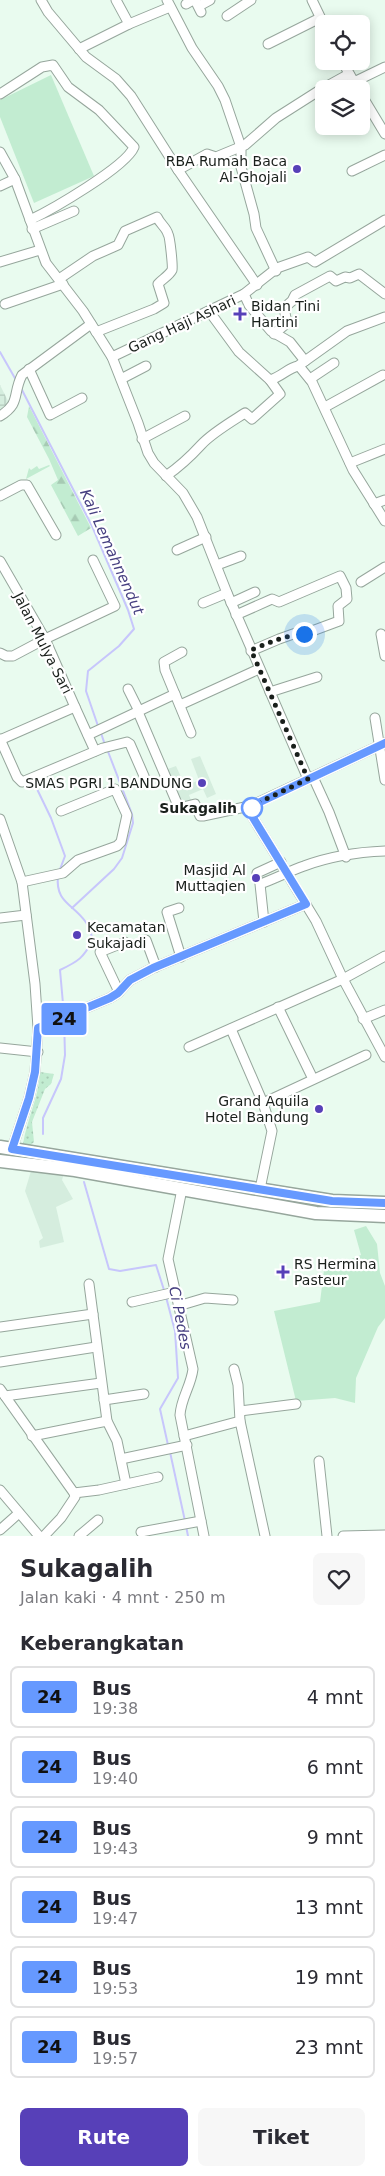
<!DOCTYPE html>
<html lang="id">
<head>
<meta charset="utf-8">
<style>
	:root { --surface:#fff; --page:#f7f7f7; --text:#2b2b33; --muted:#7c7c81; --line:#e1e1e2; --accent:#5740b8 }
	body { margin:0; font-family:"DejaVu Sans",sans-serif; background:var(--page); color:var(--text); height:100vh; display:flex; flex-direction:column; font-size:19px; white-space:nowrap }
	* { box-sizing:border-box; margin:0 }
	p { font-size:16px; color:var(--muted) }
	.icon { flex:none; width:28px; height:28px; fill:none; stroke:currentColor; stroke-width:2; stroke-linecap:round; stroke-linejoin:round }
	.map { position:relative; height:1536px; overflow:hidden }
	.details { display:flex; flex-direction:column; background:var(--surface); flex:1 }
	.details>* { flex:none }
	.badge { padding:0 10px; border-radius:4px; font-size:18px; line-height:32px }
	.controls { position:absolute; left:315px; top:15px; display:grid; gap:10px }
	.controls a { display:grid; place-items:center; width:55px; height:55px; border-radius:8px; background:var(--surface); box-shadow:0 2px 12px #0003; font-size:25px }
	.you { position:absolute; width:25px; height:25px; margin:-12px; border:4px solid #fff; border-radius:50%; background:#1a73e8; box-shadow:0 0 0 8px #1a73e833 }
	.map>.badge { position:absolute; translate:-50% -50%; box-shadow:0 0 0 2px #fff }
	h2 { padding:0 20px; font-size:19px; line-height:45px }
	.round { display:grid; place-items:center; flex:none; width:52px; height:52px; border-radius:8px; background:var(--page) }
	.head { display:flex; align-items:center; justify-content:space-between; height:85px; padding:0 20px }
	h1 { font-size:24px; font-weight:800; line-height:38px }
	.action { display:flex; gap:10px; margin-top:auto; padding:10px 20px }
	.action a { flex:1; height:58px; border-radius:8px; background:var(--accent); color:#fff; font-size:20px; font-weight:800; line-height:58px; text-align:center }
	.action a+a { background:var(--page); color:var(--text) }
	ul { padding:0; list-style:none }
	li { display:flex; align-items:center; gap:15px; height:62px; margin:0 10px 8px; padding:0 10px; border:2px solid var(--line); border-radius:8px }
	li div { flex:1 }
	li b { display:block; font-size:19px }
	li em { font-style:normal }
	li .badge { min-width:55px; font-weight:700; text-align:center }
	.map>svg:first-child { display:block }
	.built { fill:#d5edde }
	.industrial { fill:url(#industrial-grid) }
	.green { fill:#c2ecd1 }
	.forest { fill:url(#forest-firs) }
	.garden { fill:url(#garden-dots) }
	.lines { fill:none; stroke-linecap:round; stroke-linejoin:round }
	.stream { stroke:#c7c6fc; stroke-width:2 }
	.minor-casing { stroke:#96a69c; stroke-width:11 }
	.highway-casing { stroke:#96a69c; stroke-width:15 }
	.minor { stroke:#fff; stroke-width:9 }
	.highway { stroke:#fff; stroke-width:12 }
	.line-casing { stroke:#fff; stroke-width:11 }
	.line { stroke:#69f; stroke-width:8 }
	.walk { stroke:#191f1b; stroke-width:5; stroke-dasharray:0 9 }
	.poi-dot { fill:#5740b8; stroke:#fff; stroke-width:2 }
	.stop-dot { fill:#fff; stroke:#69f; stroke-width:2.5 }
	.labels { text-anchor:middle; stroke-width:4.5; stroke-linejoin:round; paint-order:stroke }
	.poi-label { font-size:14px; fill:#191f1b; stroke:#fff; text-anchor:end }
	.street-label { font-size:14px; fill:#191f1b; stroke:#fff }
	.stop-label { font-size:14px; font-weight:bold; fill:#191f1b; stroke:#fff; text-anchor:end }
	.water-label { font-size:15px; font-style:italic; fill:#474081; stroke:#fff }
</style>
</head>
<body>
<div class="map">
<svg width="385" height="1536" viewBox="0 0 385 1536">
	<defs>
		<pattern id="industrial-grid" width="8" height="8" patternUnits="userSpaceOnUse" patternTransform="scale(1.25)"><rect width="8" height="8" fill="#d5edde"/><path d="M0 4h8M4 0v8" fill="none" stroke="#b6cbbe"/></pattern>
		<pattern id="forest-firs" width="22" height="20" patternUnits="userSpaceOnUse" patternTransform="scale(1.25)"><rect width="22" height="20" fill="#c2ecd1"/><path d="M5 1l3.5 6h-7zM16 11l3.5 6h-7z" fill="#a6cab3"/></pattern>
		<pattern id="garden-dots" width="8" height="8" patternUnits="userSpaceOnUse" patternTransform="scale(1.25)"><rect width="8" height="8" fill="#c2ecd1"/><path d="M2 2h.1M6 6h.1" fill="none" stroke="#a6cab3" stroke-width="1.8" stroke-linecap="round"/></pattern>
	</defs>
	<rect width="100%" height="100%" fill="#e9fbef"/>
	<!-- built -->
	<g class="built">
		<path d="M200,756L216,794L207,798L203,789L189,795L191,800L180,805L165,770L176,766L185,786L199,780L191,759Z"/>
		<path d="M31,1171L64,1173L62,1180L73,1199L56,1207L64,1242L40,1248L39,1241L43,1238L25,1191Z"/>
	</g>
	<!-- industrial -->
	<path class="industrial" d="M0,385L9,403L0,409Z"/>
	<!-- green -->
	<g class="green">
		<path d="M51,75L94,176L34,203L0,117V100Z"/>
		<path d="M49,465L50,466L26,479L29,468L31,470L37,466L39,469Z"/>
		<path d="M366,1226L377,1244L380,1273L385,1286V1318L378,1327L356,1378L355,1403L335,1398L296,1401L274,1311L320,1302L324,1270L361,1255L354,1230Z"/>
	</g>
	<!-- forest -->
	<path class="forest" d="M29,406L91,528L78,536L51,485L58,480L49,459L27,417Z"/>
	<!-- garden -->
	<path class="garden" d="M40,1072L54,1074L51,1084L45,1089L32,1122L34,1142L28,1147L23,1144C27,1119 39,1097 40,1072Z"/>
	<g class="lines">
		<!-- stream -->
		<g class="stream">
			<path d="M0,352L16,380"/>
			<path d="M21,388L92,526L128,610L134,629L119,646L88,671L86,691L98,726"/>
			<path d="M101,733L105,745"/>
			<path d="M25,785L37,789L51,818L65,856L59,872"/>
			<path d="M58,876C55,902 73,904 85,921C89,926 91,934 93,940C83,958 79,961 60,970L64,1015"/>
			<path d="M72,908L114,869L122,858L133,823L132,814L107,749"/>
			<path d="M43,1134V1118L61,1079L65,1055L64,1019"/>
			<path d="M84,1182L109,1269L120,1271L156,1265L164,1290"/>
			<path d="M166,1297L175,1331L178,1378L160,1409L168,1445"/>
			<path d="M170,1452L185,1521"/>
			<path d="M186,1526L188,1536"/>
		</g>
		<defs>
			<g id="minor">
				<path d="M41,0L48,12L86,57L116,79L131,96L178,170"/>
				<path d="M116,0L129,24"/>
				<path d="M167,0L192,48L218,86L225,100L241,147V167L254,214L256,228L276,271"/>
				<path d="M195,0L201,12"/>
				<path d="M312,0L324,25"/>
				<path d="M186,4L193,0"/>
				<path d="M199,6L210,0"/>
				<path d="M227,16L251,0"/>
				<path d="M268,44L320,18"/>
				<path d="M79,49L129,24L170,7"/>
				<path d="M342,61L358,89"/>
				<path d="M354,82L385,67"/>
				<path d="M0,94L42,67L53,65L68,87L99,110L134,147C126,167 51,210 30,220"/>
				<path d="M361,94L385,134"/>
				<path d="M0,152L15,179L46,263L83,311L112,357L138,423L148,453L154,463L183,493L197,517L227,593L308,779"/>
				<path d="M352,171L385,155"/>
				<path d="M0,186L15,179"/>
				<path d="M32,229L74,211"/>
				<path d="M0,262L40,250"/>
				<path d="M59,279L93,256L118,245L125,231L157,217C160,224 166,227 168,234C170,237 173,267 172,270C169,276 162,279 158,284L164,303L154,309L96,332"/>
				<path d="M257,285L178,170L207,154L216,157L245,145L276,118L320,90L349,74"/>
				<path d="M244,294L249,305L271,331L290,342L305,361"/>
				<path d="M5,304L63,284"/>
				<path d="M209,311L239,352L270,380C281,377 288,368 298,366L347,331L385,317"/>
				<path d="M274,334L287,323L284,308L292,301L295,295L330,276L336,281L345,277L350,278L359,274L385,294"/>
				<path d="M112,357L244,294L277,268L308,257L315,262L385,220"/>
				<path d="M299,366L312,382L353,470L385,521"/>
				<path d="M29,369L50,415L82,398"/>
				<path d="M121,379L146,366"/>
				<path d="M310,379L334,363"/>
				<path d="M325,407L383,375"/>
				<path d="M0,416C21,403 12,395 22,375L91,324"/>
				<path d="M142,439L185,416"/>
				<path d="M350,463L385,449"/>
				<path d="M166,476C179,467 190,457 201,445C212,433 231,422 245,413L252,419L280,394L270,380"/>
				<path d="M0,496L21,485H27L56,535"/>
				<path d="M374,504L385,500"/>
				<path d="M177,550L206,537"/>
				<path d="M0,561L45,639L75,707L0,740"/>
				<path d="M217,565L241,556"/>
				<path d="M361,582L385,567"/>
				<path d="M203,603L227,593"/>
				<path d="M231,603L255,592"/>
				<path d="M236,615L272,599L279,602L340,576L346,588L347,599L338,606L339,621L304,634L296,633L279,639L251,651"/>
				<path d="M381,634L385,656"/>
				<path d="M182,652L164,662L165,670L191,733"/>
				<path d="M0,653L6,656H13L45,639L115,606L93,560"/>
				<path d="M128,689L139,711"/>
				<path d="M270,692L317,677"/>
				<path d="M180,705L259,669"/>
				<path d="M75,707L95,751"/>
				<path d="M138,712L179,808L195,804L200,816H203L245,807L251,808"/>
				<path d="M375,718L385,780"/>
				<path d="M88,735L175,694"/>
				<path d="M0,739L17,777L22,782L103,748L127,742L130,744L144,776"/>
				<path d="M313,777L329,812L346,857"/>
				<path d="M251,808L252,816L316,921L343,979L385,1057"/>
				<path d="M251,808L257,803L385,743"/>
				<path d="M0,819L22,882L35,984L38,1028L35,1072L29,1098L12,1149"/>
				<path d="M257,873L281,862"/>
				<path d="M22,882L63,873L78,860L117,846L121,842L127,815L115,789L61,811"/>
				<path d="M179,908L167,912L181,957"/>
				<path d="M0,918L26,915"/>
				<path d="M264,922L260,884C275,879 289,871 304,866C328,857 359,852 385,851"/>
				<path d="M146,940L156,967"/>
				<path d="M119,992L100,952L125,942"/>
				<path d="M278,1007L313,1079"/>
				<path d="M363,1019L385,1010"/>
				<path d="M38,1028L110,998L118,993L130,980L153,968L306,904"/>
				<path d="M231,1029L263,1103L272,1131L260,1189"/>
				<path d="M189,1047L343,979L385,956"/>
				<path d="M0,1048L38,1052"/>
				<path d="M263,1103L366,1055"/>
				<path d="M182,1189L168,1259L193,1369C191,1386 181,1398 180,1415L204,1536"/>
				<path d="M89,1284L107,1421L117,1441L126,1484"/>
				<path d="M132,1302L175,1292"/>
				<path d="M178,1306L205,1298L233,1300"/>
				<path d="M0,1327L93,1314"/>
				<path d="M0,1362L96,1347"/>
				<path d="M234,1369L238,1385L240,1421L265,1536"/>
				<path d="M0,1389L74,1493L75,1497L61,1518L44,1536"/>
				<path d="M5,1396L101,1383"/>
				<path d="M104,1400L144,1394"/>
				<path d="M240,1411L296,1404"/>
				<path d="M32,1436L107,1421"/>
				<path d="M184,1436L240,1421"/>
				<path d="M121,1459L187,1445"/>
				<path d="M319,1461L327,1536"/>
				<path d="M0,1490L39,1536"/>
				<path d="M74,1493L99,1490L158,1477"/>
				<path d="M0,1530L19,1513"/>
				<path d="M141,1532L201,1521"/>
				<path d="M79,1536L98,1520"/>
				<path d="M343,1536L385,1535"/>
			</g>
			<g id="highway">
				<path d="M0,1147L332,1201L385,1203"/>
				<path d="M0,1161L75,1170L316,1213L385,1216"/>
			</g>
		</defs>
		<!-- minor casing -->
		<use href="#minor" class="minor-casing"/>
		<!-- highway casing -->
		<use href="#highway" class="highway-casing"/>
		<!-- minor -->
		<use href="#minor" class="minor"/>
		<!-- highway -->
		<use href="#highway" class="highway"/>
	</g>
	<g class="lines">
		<defs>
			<path id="line" d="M385,743L258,803L252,808V816L306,904L153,968L130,980L118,993L110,998L38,1028L35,1072L29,1098L12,1149L332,1201L385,1203"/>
		</defs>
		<!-- line casing -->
		<use href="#line" class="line-casing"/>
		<!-- line -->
		<use href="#line" class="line"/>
		<!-- walk -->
		<path class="walk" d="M252,808L258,803L308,779L251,650C269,643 285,635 304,634"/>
	</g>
	<!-- markers -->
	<g class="poi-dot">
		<circle cx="297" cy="169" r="5"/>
		<path d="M237.5 306.5h5v5h5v5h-5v5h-5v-5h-5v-5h5z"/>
		<circle cx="202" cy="783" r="5"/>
		<circle cx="256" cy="878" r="5"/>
		<circle cx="77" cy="935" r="5"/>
		<circle cx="319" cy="1109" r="5"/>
		<path d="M280.5 1264.5h5v5h5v5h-5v5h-5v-5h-5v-5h5z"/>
	</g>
	<circle class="stop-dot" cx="252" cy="808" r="10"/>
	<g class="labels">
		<!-- poi labels -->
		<g class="poi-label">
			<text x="287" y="166">RBA Rumah Baca<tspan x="287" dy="16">Al-Ghojali</tspan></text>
			<text x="251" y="311" text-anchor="start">Bidan Tini<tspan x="251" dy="16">Hartini</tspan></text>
			<text x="192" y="788">SMAS PGRI 1 BANDUNG</text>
			<text x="246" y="875">Masjid Al<tspan x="246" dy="16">Muttaqien</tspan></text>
			<text x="87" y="932" text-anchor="start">Kecamatan<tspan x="87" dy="16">Sukajadi</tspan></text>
			<text x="309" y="1106">Grand Aquila<tspan x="309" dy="16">Hotel Bandung</tspan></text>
			<text x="294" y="1269" text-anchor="start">RS Hermina<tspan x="294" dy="16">Pasteur</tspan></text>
		</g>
		<!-- street labels -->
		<g class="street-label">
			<text transform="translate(182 324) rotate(-25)" y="5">Gang Haji Ashari</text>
			<text transform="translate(43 643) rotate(63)" y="5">Jalan Mulya Sari</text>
		</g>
		<!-- stop labels -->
		<g class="stop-label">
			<text x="237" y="813">Sukagalih</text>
		</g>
		<!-- water labels -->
		<g class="water-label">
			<text transform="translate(112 552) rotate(66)" y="5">Kali Lemahnendut</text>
			<text transform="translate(180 1318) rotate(79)" y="5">Ci Pedes</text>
		</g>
	</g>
</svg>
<div class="controls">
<a><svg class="icon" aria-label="locate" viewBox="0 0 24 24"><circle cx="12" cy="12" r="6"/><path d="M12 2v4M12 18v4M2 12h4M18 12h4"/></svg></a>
<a><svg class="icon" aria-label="layers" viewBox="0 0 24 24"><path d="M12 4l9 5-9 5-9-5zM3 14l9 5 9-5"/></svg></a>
</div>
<div class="you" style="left:304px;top:634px"></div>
<b class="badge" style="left:64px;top:1019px;background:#69f;color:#111">24</b>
</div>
<section class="details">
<div class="head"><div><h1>Sukagalih</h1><p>Jalan kaki · 4 mnt · 250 m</p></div><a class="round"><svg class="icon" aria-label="heart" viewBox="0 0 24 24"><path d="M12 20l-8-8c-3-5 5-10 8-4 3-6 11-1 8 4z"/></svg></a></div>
<h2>Keberangkatan</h2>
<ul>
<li><span class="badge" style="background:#69f;color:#111">24</span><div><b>Bus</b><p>19:38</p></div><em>4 mnt</em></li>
<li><span class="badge" style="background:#69f;color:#111">24</span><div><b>Bus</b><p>19:40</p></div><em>6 mnt</em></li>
<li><span class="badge" style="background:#69f;color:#111">24</span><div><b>Bus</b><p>19:43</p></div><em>9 mnt</em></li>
<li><span class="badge" style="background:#69f;color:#111">24</span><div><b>Bus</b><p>19:47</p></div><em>13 mnt</em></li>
<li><span class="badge" style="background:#69f;color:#111">24</span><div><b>Bus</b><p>19:53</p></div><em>19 mnt</em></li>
<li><span class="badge" style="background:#69f;color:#111">24</span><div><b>Bus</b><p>19:57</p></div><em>23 mnt</em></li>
</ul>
<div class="action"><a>Rute</a><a>Tiket</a></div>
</section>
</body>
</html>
